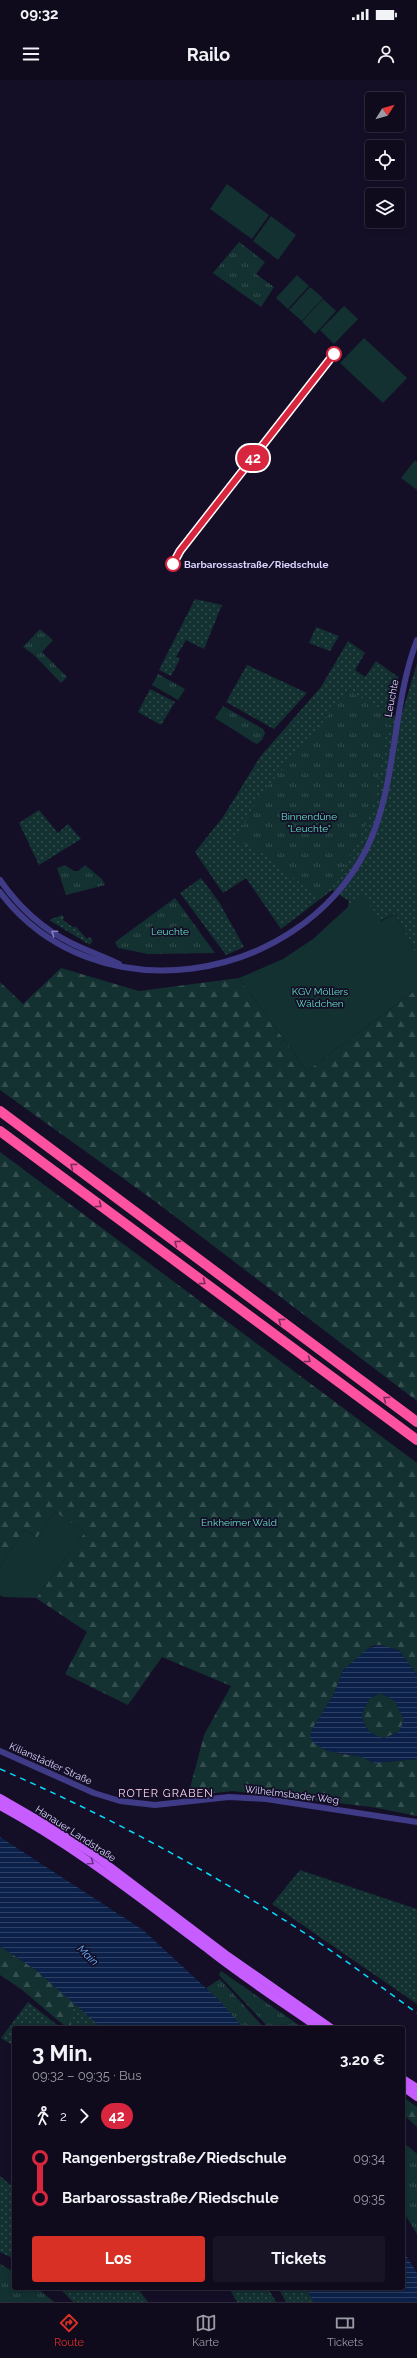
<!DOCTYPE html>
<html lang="de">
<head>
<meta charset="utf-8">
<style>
	:root { --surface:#0f0b1d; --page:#181426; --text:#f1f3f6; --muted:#9b9ba4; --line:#2f2b3b; --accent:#d93025 }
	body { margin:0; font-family:Raleway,sans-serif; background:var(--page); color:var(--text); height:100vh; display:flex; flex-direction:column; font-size:15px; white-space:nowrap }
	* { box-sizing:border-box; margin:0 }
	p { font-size:13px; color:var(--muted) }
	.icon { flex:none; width:22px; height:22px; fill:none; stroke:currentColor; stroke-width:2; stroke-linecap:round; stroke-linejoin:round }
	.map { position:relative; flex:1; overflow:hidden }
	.side { position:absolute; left:12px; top:1946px; width:393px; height:264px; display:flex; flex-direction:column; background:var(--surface); border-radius:4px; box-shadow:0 2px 6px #0003,0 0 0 1px var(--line) }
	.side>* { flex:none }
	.badge { padding:0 8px; border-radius:13px; font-size:14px; line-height:26px }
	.needle { width:26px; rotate:53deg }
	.fabs { position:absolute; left:365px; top:12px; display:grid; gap:8px }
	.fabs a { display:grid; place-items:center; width:40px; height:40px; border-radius:4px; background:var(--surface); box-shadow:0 2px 6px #0003,0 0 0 1px var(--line); font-size:20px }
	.map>.badge { position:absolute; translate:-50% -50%; box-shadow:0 0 0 2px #fff }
	.legs { display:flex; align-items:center; gap:6px; height:44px; padding:0 20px; font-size:13px }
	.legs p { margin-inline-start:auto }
	.summary { display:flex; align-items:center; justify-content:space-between; height:68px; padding:0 20px }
	h1 { font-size:22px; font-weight:700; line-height:30px }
	.cta { display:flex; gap:8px; margin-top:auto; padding:8px 20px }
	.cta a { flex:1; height:46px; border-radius:4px; background:var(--accent); color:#fff; font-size:16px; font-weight:700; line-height:46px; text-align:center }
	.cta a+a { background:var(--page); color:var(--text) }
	ul { padding:0 20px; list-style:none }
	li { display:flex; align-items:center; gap:14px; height:40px; font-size:15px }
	li i { display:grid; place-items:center; width:6px; height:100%; margin:0 5px; background:currentColor }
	li i::after { content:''; width:10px; height:10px; margin:-5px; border:3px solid; border-radius:50%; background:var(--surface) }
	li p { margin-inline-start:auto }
	li:first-child i { background:linear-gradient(#0000 50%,currentColor 0) }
	li:last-child i { background:linear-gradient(currentColor 50%,#0000 0) }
	.status { display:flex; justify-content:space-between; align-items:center; height:28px; padding:0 20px; background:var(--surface); direction:ltr }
	.status svg { height:11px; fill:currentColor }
	header { display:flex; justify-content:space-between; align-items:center; height:52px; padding:0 20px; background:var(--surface); font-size:18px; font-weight:700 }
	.menu { display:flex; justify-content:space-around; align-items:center; height:56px; border-top:1px solid var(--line); background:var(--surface); font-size:11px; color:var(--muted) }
	.menu a { display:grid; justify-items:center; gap:2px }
	.menu .active { color:var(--accent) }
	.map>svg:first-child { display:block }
	.grass { fill:url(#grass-dots) }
	.forest { fill:url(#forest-firs) }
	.park { fill:url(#park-tufts) }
	.garden { fill:#133131 }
	.water { fill:url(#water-rules); fill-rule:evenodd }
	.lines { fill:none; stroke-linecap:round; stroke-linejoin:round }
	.minor { stroke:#403b86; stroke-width:6 }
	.major { stroke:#c75dfe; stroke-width:8 }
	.highway { stroke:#fe519f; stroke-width:10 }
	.rail { stroke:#02ddfe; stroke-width:1.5; stroke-dasharray:6 5; stroke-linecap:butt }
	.oneway { stroke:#8681bc }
	.oneway2 { stroke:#7d2d5d }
	.oneway3 { stroke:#653288 }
	.line-1-casing { stroke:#fff; stroke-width:9 }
	.line-1 { stroke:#d7263d; stroke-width:6 }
	.stop-1-dot { fill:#fff; stroke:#d7263d; stroke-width:2 }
	.labels { text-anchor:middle; stroke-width:3.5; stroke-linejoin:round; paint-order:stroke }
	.stop-label { font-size:10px; font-weight:bold; fill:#dcd6ff; stroke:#140f27; text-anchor:start }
	.street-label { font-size:10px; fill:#dcd6ff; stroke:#140f27 }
	.park-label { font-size:10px; fill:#61e0c4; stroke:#140f27 }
	.neighbourhood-label { font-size:11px; letter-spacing:1px; fill:#ffd8ef; stroke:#140f27 }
	.water-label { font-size:11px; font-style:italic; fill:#64b2fe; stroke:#140f27 }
</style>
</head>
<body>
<div class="status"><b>09:32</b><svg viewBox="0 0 49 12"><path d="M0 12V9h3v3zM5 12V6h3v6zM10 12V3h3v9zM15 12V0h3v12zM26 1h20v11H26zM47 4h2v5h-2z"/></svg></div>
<header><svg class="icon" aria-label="menu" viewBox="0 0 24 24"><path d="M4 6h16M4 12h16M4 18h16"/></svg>Railo<svg class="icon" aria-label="person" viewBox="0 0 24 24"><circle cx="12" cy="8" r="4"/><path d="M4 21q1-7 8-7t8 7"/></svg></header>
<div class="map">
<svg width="417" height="2222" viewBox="0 0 417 2222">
	<defs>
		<pattern id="grass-dots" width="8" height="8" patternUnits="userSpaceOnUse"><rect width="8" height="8" fill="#133131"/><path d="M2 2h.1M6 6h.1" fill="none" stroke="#354e50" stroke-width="1.8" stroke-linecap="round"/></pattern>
		<pattern id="forest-firs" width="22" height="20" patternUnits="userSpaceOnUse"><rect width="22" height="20" fill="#133131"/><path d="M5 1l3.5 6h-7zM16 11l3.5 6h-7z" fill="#354e50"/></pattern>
		<pattern id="park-tufts" width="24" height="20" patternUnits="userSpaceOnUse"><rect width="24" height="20" fill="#133131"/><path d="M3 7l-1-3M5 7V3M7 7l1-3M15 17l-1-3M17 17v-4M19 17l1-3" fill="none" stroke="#354e50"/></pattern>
		<pattern id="water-rules" width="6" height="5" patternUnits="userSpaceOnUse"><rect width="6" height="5" fill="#0c2149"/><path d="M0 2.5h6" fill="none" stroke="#2f4064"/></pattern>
	</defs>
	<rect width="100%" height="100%" fill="#140f27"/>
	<!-- grass -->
	<g class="grass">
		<path d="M195,519L222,525L204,569L186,560L176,577L180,579L171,596L159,590Z"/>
		<path d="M316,547L339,556L330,571L309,563Z"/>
		<path d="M348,561L365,573L355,590L365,597L376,581L398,597L390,633L400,640L417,583V876L395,834L363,848L348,826L349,821L332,810L281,849L246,798L223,813L195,772L223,737L260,677L321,607Z"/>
		<path d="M247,585L307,613L274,649L226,622Z"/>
		<path d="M150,609L175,622L161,645L138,632Z"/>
		<path d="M39,730L58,753L68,744L81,759L39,785L19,743Z"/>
		<path d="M201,798L219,822L244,867L226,875L180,813Z"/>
		<path d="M62,835L64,837L63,840L74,848L75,846L87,859L89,857L93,860L90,865L49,840Z"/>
		<path d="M300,1790L417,1829V1924L272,1824Z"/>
		<path d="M28,1922L61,1948H14V1966L1,1958Z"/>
		<path d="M75,1924L102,1948H71V1934Z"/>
		<path d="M0,2096L14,2108V2179L0,2172Z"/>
		<path d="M59,2208H137L148,2222H73Z"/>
		<path d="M229,2208H268L276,2222H237Z"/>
		<path d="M278,2208H306L314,2222H286Z"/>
	</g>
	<!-- forest -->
	<g class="forest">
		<path d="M61,888L139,911L239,898L307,991L417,909V1321L156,1122L0,1010V902L23,924Z"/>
		<path d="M0,1072L417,1383V1595L399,1570L380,1565L372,1566L343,1590L334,1614L311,1651L335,1673L359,1676L375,1683L417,1679V1736L372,1727L233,1711L188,1716L204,1655L231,1606L162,1577L128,1625L65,1594L87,1552L36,1518L85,1452L55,1432L37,1458L24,1450L0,1487Z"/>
		<path d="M381,1613L395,1621L404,1640L399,1652L384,1658C369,1655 363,1647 362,1633L370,1618Z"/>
		<path d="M0,1866L36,1890L75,1924L71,1934V1948H67L21,1909L0,1895Z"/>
		<path d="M403,2017L417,2027V2047L403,2034Z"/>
	</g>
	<!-- park -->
	<g class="park">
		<path d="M239,162L265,182L256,194L274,207L261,227L213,193Z"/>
		<path d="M40,549L53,560L42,572L67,597L61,603L34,575L23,567Z"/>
		<path d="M158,594L185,609L178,620L152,605Z"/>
		<path d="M349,611L390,634L376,711L373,714L375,719C363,757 345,789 320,819L261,772L236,760L258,718Z"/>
		<path d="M223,626L263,649L265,653L262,660L257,664L253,662L215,638Z"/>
		<path d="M65,785L74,791H78L85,785L102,799L105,805L66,815L57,788Z"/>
		<path d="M175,818L215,873L148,874L118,868L115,862Z"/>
		<path d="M221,1891L303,1948H269L219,1895Z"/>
		<path d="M220,1899L264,1948H243L206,1908Z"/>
		<path d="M403,2062L417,2074V2154L403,2131Z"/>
		<path d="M0,2184L14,2192V2208H37L54,2222H0Z"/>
	</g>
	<!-- garden -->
	<g class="garden">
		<path d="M227,104L269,135L252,159L210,129Z"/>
		<path d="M271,136L296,155L278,180L253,161Z"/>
		<path d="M297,195L309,206L288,229L276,218Z"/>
		<path d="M310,207L323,218L302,241L289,230Z"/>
		<path d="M323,219L336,231L315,254L302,242Z"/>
		<path d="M344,226L358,239L334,264L320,250Z"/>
		<path d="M364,258L407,298L383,323L340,283Z"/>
		<path d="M415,380L417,382V410L401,398Z"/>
		<path d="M362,814L381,841L395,834L417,876V909L307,991L239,898L283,879L313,859Z"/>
		<path d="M55,1432L85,1452L36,1518L3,1517L0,1515V1487L24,1450L37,1458Z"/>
	</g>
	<!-- water -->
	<g class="water">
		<path d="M380,1565L399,1570L417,1595V1679L375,1683L359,1676L327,1671L314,1663L310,1658L311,1651L334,1614L343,1590L367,1569ZM381,1613L395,1621L404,1640L399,1652L384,1658C369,1655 363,1647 362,1633L370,1618Z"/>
		<path d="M0,1757L143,1850L222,1923L243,1948H102L36,1890L0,1866Z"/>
		<path d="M403,2171L417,2193V2222H314L306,2208H403Z"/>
	</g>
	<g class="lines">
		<!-- minor -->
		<g class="minor">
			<path d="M0,800C18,826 43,849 71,863C87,871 103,876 119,884"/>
			<path d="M0,812C94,937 297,905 366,770C398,705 391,628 417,560"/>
			<path d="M0,1671L94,1713L120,1721L155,1725L229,1717L266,1719L417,1742"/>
		</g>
		<!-- major -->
		<g class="major">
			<path d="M0,1718L45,1744L93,1774L225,1874L331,1948"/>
			<path d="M0,1726C74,1766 138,1817 205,1867C241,1896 280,1921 319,1948"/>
			<path d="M403,1999L417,2008"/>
			<path d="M403,2007L417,2017"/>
		</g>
		<!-- highway -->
		<g class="highway">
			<path d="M0,1031L417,1342"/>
			<path d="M0,1051L417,1360"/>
		</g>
		<!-- rail -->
		<path class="rail" d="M0,1689C108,1736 210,1791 309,1856C346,1880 381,1907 417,1933"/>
	</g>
	<!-- one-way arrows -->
	<defs><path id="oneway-chevron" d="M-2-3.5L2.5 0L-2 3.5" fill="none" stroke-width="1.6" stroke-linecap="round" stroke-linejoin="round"/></defs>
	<use class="oneway" href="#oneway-chevron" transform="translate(54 853) rotate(-146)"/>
	<g class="oneway2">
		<use href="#oneway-chevron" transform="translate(73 1086) rotate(-143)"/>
		<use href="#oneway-chevron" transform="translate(99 1125) rotate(37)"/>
		<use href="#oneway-chevron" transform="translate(177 1163) rotate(-143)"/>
		<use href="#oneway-chevron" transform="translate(203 1202) rotate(37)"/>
		<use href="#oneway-chevron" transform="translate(281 1241) rotate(-143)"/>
		<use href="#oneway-chevron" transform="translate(308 1280) rotate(37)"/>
		<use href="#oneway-chevron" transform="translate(386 1319) rotate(-144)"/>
	</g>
	<use class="oneway3" href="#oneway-chevron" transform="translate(91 1782) rotate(35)"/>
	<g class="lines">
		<defs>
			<path id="line-1" d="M173,484L180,471L334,274"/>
		</defs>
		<!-- line-1 casing -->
		<use href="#line-1" class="line-1-casing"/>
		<!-- line-1 -->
		<use href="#line-1" class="line-1"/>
	</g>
	<!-- markers -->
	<g class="stop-1-dot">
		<circle cx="334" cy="274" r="7"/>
		<circle cx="173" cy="484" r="7"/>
	</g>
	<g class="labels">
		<!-- stop labels -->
		<g class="stop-label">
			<text x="184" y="488">Barbarossastraße/Riedschule</text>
		</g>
		<!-- street labels -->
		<g class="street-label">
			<text transform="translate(391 618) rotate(-79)" y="4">Leuchte</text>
			<text transform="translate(51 1683) rotate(24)" y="4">Kilianstädter Straße</text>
			<text transform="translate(292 1714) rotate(7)" y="4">Wilhelmsbader Weg</text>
			<text transform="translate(76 1753) rotate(33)" y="4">Hanauer Landstraße</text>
		</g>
		<!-- park labels -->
		<g class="park-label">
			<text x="309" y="740">Binnendüne<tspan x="309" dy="12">"Leuchte"</tspan></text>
			<text x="170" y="855">Leuchte</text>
			<text x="320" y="915">KGV Möllers<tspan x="320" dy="12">Wäldchen</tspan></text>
			<text x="239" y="1446">Enkheimer Wald</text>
		</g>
		<!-- neighbourhood labels -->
		<g class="neighbourhood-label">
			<text x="166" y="1717">ROTER GRABEN</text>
		</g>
		<!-- water labels -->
		<g class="water-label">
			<text transform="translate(88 1875) rotate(44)" y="4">Main</text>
		</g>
	</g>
</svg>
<div class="fabs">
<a><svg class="needle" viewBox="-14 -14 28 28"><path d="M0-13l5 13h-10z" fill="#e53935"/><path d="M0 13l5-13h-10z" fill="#9b9ba4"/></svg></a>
<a><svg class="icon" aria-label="locate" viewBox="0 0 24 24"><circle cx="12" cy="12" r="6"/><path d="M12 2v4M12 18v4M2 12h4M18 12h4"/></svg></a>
<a><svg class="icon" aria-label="layers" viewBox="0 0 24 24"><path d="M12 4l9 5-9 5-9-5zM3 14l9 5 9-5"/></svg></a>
</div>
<b class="badge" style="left:253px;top:378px;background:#d7263d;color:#fff">42</b>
<section class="side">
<div class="summary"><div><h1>3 Min.</h1><p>09:32 – 09:35 · Bus</p></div><b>3.20 €</b></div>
<div class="legs"><svg class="icon" aria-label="walk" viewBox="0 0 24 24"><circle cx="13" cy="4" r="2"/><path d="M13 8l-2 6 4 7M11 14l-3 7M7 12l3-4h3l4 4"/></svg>2<svg class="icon" aria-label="forward" viewBox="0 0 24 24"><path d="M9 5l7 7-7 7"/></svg><b class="badge" style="background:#d7263d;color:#fff">42</b></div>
<ul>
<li><i style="color:#d7263d"></i><b>Rangenbergstraße/Riedschule</b><p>09:34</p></li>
<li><i style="color:#d7263d"></i><b>Barbarossastraße/Riedschule</b><p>09:35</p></li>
</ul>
<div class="cta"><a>Los</a><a>Tickets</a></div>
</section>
</div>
<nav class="menu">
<a class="active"><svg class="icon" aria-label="directions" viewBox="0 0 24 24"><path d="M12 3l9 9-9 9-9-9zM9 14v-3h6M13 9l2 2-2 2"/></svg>Route</a>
<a><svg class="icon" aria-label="map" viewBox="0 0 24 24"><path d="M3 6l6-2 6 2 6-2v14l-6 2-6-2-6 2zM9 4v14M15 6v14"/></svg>Karte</a>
<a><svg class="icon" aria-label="tickets" viewBox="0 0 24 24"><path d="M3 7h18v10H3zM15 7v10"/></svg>Tickets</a>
</nav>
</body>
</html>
